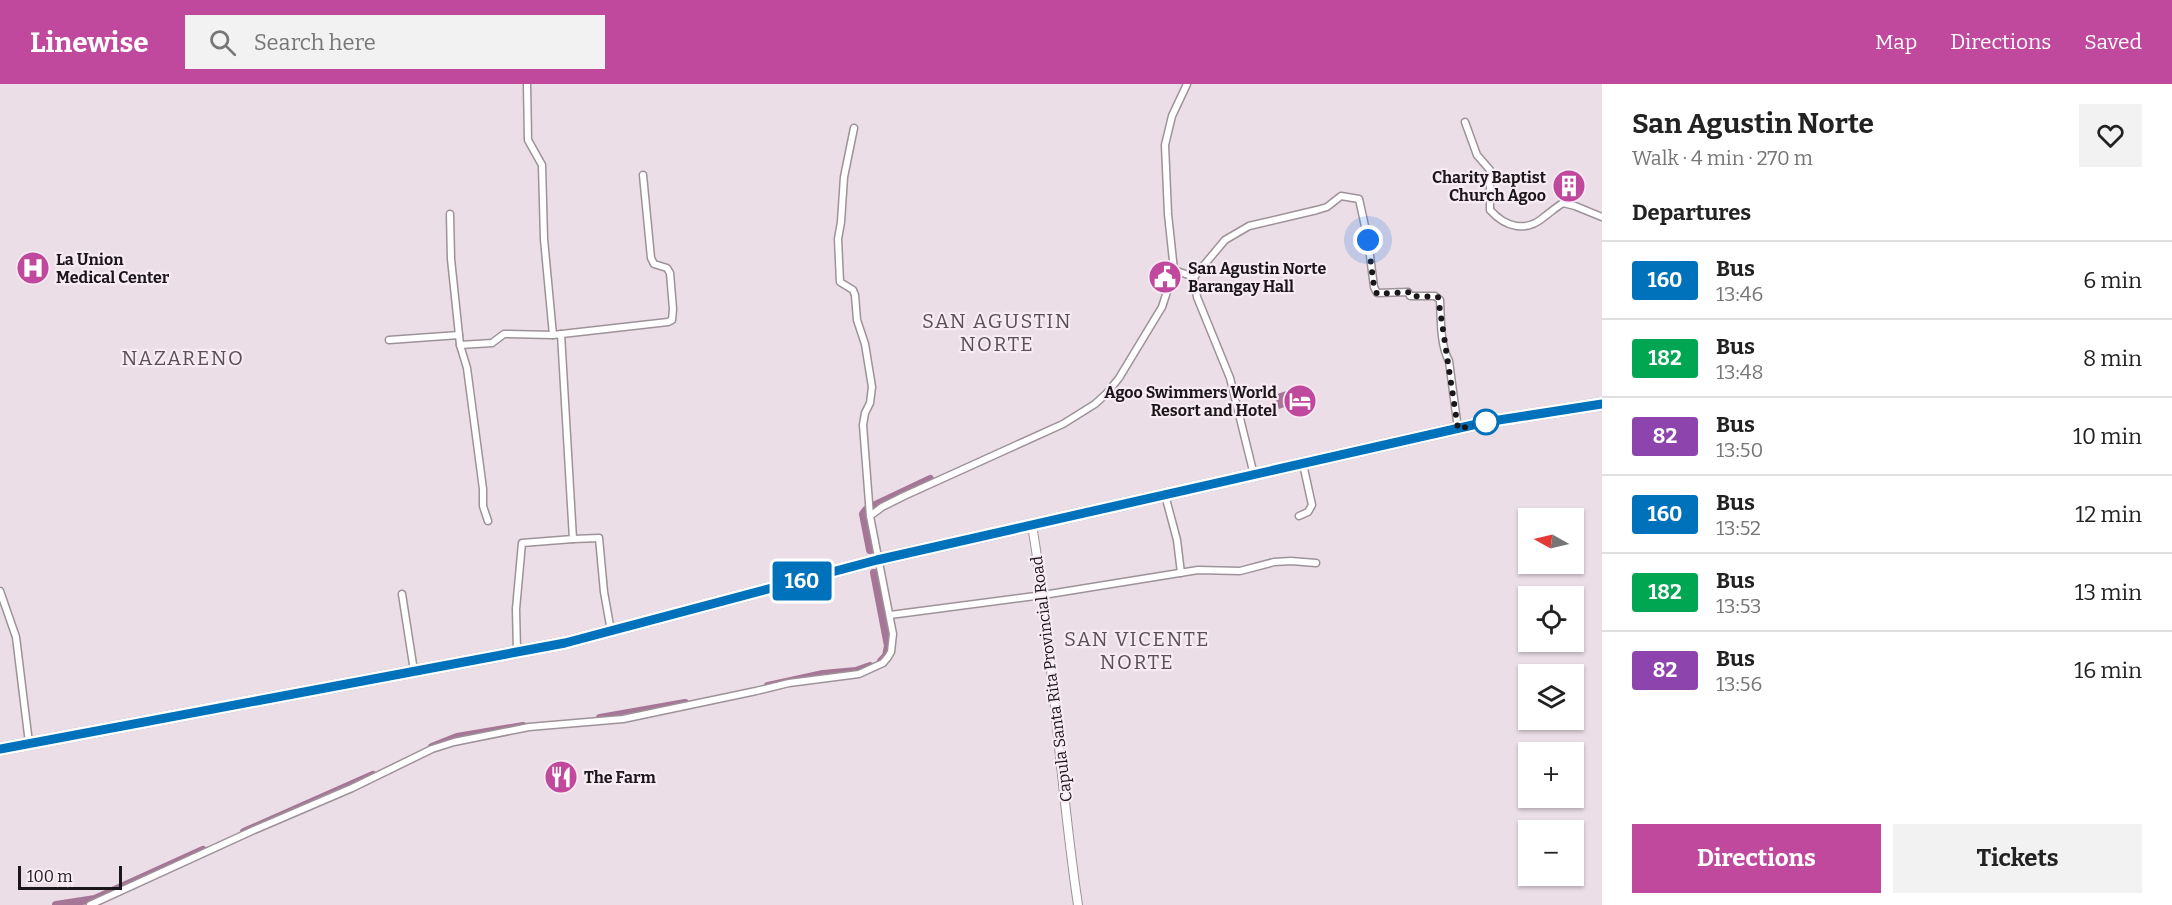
<!DOCTYPE html>
<html lang="en">
<head>
<meta charset="utf-8">
<style>
	:root { --surface:#fff; --page:#f2f2f2; --text:#222; --muted:#767676; --line:#e0e0e0; --accent:#c0499e }
	body { margin:0; font-family:Bitter,serif; background:var(--page); color:var(--text); height:100vh; display:flex; flex-direction:column; font-size:22px; white-space:nowrap }
	* { box-sizing:border-box; margin:0 }
	p { font-size:20px; color:var(--muted) }
	.icon { flex:none; width:33px; height:33px; fill:none; stroke:currentColor; stroke-width:2; stroke-linecap:round; stroke-linejoin:round }
	.map { position:relative; flex:1; overflow:hidden }
	.drawer { display:flex; flex-direction:column; background:var(--surface); width:570px }
	.drawer>* { flex:none }
	.badge { padding:0 12px; border-radius:4px; font-size:21px; line-height:39px }
	.needle { width:39px; rotate:278deg }
	.fabs { position:absolute; left:1518px; top:424px; display:grid; gap:12px }
	.fabs a { display:grid; place-items:center; width:66px; height:66px; border-radius:0px; background:var(--surface); box-shadow:0 2px 4px #0004; font-size:30px }
	.scale { position:absolute; left:18px; bottom:15px; width:104px; box-sizing:border-box; padding-left:6px; border:3px solid #1b1619; border-top:0; font-size:16px; line-height:21px; white-space:nowrap; color:#1b1619; -webkit-text-stroke:4px #f8ebf3; paint-order:stroke }
	.you { position:absolute; width:30px; height:30px; margin:-15px; border:4px solid #fff; border-radius:50%; background:#1a73e8; box-shadow:0 0 0 9px #1a73e833 }
	.map>.badge { position:absolute; translate:-50% -50%; box-shadow:0 0 0 3px #fff }
	h2 { padding:0 30px; font-size:22px; line-height:54px }
	.round { display:grid; place-items:center; flex:none; width:63px; height:63px; border-radius:0px; background:var(--page) }
	.overview { display:flex; align-items:center; justify-content:space-between; height:102px; padding:0 30px }
	h1 { font-size:28px; font-weight:700; line-height:45px }
	.cta { display:flex; gap:12px; margin-top:auto; padding:12px 30px }
	.cta a { flex:1; height:69px; border-radius:0px; background:var(--accent); color:#fff; font-size:24px; font-weight:700; line-height:69px; text-align:center }
	.cta a+a { background:var(--page); color:var(--text) }
	ul { padding:0; list-style:none }
	li { display:flex; align-items:center; gap:18px; height:78px; padding:0 30px; border-top:2px solid var(--line) }
	li div { flex:1 }
	li b { display:block; font-size:22px }
	li em { font-style:normal }
	li .badge { min-width:66px; font-weight:700; text-align:center }
	header { display:flex; align-items:center; gap:36px; box-sizing:border-box; height:84px; padding:0 30px; background:var(--accent); color:#fff }
	header strong { font-size:28px }
	nav { display:flex; gap:33px; margin-inline-start:auto; font-size:21px }
	.search { width:420px; height:54px; background:var(--page); display:flex; align-items:center; gap:15px; box-sizing:border-box; padding:0 21px; border-radius:0px; color:var(--muted); font-size:22px }
	main { display:flex; flex:1; min-height:0 }
	.map>svg:first-child { display:block }
	.water { fill:#a57695 }
	.lines { fill:none; stroke-linecap:round; stroke-linejoin:round }
	.canal { stroke:#a57695; stroke-width:8 }
	.minor-casing { stroke:#9e9299; stroke-width:9 }
	.tertiary-casing { stroke:#9e9299; stroke-width:10 }
	.trunk-casing { stroke:#9e9299; stroke-width:14 }
	.minor { stroke:#fff; stroke-width:6 }
	.tertiary { stroke:#fff; stroke-width:8 }
	.trunk { stroke:#fff; stroke-width:10 }
	.line-casing { stroke:#fff; stroke-width:14 }
	.line { stroke:#0072bc; stroke-width:9 }
	.walk { stroke:#1b1619; stroke-width:6; stroke-dasharray:0 10.8 }
	.stop-dot { fill:#fff; stroke:#0072bc; stroke-width:3 }
	.labels { text-anchor:middle; stroke-width:4.5; stroke-linejoin:round; paint-order:stroke }
	.poi-label { font-size:16px; font-weight:bold; fill:#1b1619; stroke:#f8ebf3; text-anchor:start }
	.street-label { font-size:16px; fill:#1b1619; stroke:#f8ebf3 }
	.quarter-label { font-size:20px; letter-spacing:1.5px; fill:#5a5056; stroke:#f8ebf3 }
</style>
</head>
<body>
<header>
<strong>Linewise</strong>
<div class="search"><svg class="icon" aria-label="search" viewBox="0 0 24 24"><circle cx="10" cy="10" r="6"/><path d="M15 15l6 6"/></svg>Search here</div>
<nav><a>Map</a><a>Directions</a><a>Saved</a></nav>
</header>
<main>
<div class="map">
<svg width="1602" height="821" viewBox="0 0 1602 821">
	<rect width="100%" height="100%" fill="#ebdee6"/>
	<!-- water -->
	<path class="water" d="M1299,303L1304,316L1279,325L1274,311Z"/>
	<g class="lines">
		<!-- canal -->
		<g class="canal">
			<path d="M873,422L930,395"/>
			<path d="M866,426L863,430L870,466"/>
			<path d="M874,489L888,562L886,572L881,577"/>
			<path d="M768,602L823,590L856,587L870,582"/>
			<path d="M600,634L685,619"/>
			<path d="M432,663L457,653L523,642"/>
			<path d="M244,748L373,691"/>
			<path d="M56,821L95,815L203,766"/>
		</g>
		<defs>
			<g id="minor">
				<path d="M527,0L528,56L542,81L544,155L553,251"/>
				<path d="M1465,38L1477,71L1490,86V126C1505,143 1526,149 1544,133C1551,128 1556,123 1563,119L1575,122L1602,133"/>
				<path d="M854,44L844,93L841,138L838,155L840,198L853,206L855,211L857,236L865,260L872,303L870,319L865,329L863,341L870,432"/>
				<path d="M450,130L451,175L459,251"/>
				<path d="M1174,186L1194,193L1197,213L1230,294L1254,391"/>
				<path d="M1194,193L1225,156L1249,142L1317,126L1327,123L1341,112L1359,115L1368,156L1374,203L1377,209L1408,208L1410,212H1435L1440,216C1441,235 1440,261 1449,277L1458,345"/>
				<path d="M389,256L459,251L460,261L492,259L504,250L553,251L668,238L672,236L673,225L670,189L667,184L654,180L651,174L643,91"/>
				<path d="M460,261L467,284L483,405V422L488,437"/>
				<path d="M1165,411L1177,456L1181,489"/>
				<path d="M1299,432L1308,428L1312,421L1303,380"/>
				<path d="M573,455L599,454L604,508L611,547"/>
				<path d="M0,507L16,553L29,659"/>
				<path d="M402,510L414,587"/>
				<path d="M890,531L1043,511L1198,486L1240,487L1274,478L1291,477L1316,479"/>
				<path d="M517,568L516,525L522,459L573,455L561,250"/>
				<path d="M90,821L254,746L352,704L432,665L454,658L529,643L623,635L756,607L789,599L859,590L883,579L888,573L891,568L893,550L870,432L882,423L904,412L1063,340L1095,320L1107,309L1119,294L1162,223L1174,186L1168,130L1165,61L1172,32L1187,0"/>
			</g>
			<path id="tertiary" d="M1032,441C1053,567 1059,695 1078,821"/>
			<path id="trunk" d="M0,665L565,559L877,476L1486,338L1602,320"/>
		</defs>
		<!-- minor casing -->
		<use href="#minor" class="minor-casing"/>
		<!-- tertiary casing -->
		<use href="#tertiary" class="tertiary-casing"/>
		<!-- trunk casing -->
		<use href="#trunk" class="trunk-casing"/>
		<!-- minor -->
		<use href="#minor" class="minor"/>
		<!-- tertiary -->
		<use href="#tertiary" class="tertiary"/>
		<!-- trunk -->
		<use href="#trunk" class="trunk"/>
	</g>
	<g class="lines">
		<defs>
			<path id="line" d="M0,665L565,559L877,476L1486,338L1602,320"/>
		</defs>
		<!-- line casing -->
		<use href="#line" class="line-casing"/>
		<!-- line -->
		<use href="#line" class="line"/>
		<!-- walk -->
		<path class="walk" d="M1368,156L1374,203L1377,210L1408,208L1410,212L1438,213L1458,345L1486,338"/>
	</g>
	<!-- icons -->
	<defs>
		<symbol id="building-disc" viewBox="-11 -11 22 22"><circle r="9.5" fill="#c0499e" stroke="#f8ebf3"/><path d="M-4-6H4V6H1V3H-1V6H-4ZM-2.5-4.3h1.7v1.8h-1.7ZM.8-4.3h1.7v1.8H.8ZM-2.5-1h1.7V.8h-1.7ZM.8-1h1.7V.8H.8Z" fill="#fff"/></symbol>
		<symbol id="hospital-disc" viewBox="-11 -11 22 22"><circle r="9.5" fill="#c0499e" stroke="#f8ebf3"/><path d="M-5-5h3v3.5h4V-5h3V5h-3V1.5h-4V5h-3Z" fill="#fff"/></symbol>
		<symbol id="civic-disc" viewBox="-11 -11 22 22"><circle r="9.5" fill="#c0499e" stroke="#f8ebf3"/><path d="M-.6-6.5H3V-4.5H.6V-3L4-1V1h2V6H-6V1h2V-1L-.6-3ZM-1.2 2.5V6h2.4V2.5Z" fill="#fff"/></symbol>
		<symbol id="hotel-disc" viewBox="-11 -11 22 22"><circle r="9.5" fill="#c0499e" stroke="#f8ebf3"/><path d="M-6-4.5h1.5V1H6V5H4.5V3h-9V5H-6ZM-4 0a1.8 1.8 0 1 1 3.6 0ZM.5 0V-2.5h3Q6-2.5 6 0Z" fill="#fff"/></symbol>
		<symbol id="restaurant-disc" viewBox="-11 -11 22 22"><circle r="9.5" fill="#c0499e" stroke="#f8ebf3"/><path d="M-5-6h1v4h1v-4h1v4h1v-4h1v5L-1.5 .5V6h-2V.5L-5-1ZM5-6V6H3V1.5H1.5Q1.5-4 5-6Z" fill="#fff"/></symbol>
	</defs>
	<g fill-rule="evenodd">
		<use href="#building-disc" x="1550" y="83" width="38" height="38"/>
		<use href="#hospital-disc" x="14" y="165" width="38" height="38"/>
		<use href="#civic-disc" x="1146" y="174" width="38" height="38"/>
		<use href="#hotel-disc" x="1281" y="298" width="38" height="38"/>
		<use href="#restaurant-disc" x="542" y="674" width="38" height="38"/>
	</g>
	<!-- markers -->
	<circle class="stop-dot" cx="1486" cy="338" r="12"/>
	<g class="labels">
		<!-- poi labels -->
		<g class="poi-label">
			<text x="1546" y="99" text-anchor="end">Charity Baptist<tspan x="1546" dy="18">Church Agoo</tspan></text>
			<text x="56" y="181">La Union<tspan x="56" dy="18">Medical Center</tspan></text>
			<text x="1188" y="190">San Agustin Norte<tspan x="1188" dy="18">Barangay Hall</tspan></text>
			<text x="1277" y="314" text-anchor="end">Agoo Swimmers World<tspan x="1277" dy="18">Resort and Hotel</tspan></text>
			<text x="584" y="699">The Farm</text>
		</g>
		<!-- street labels -->
		<g class="street-label">
			<text transform="translate(1051 595) rotate(-97)" y="6">Capula Santa Rita Provincial Road</text>
		</g>
		<!-- quarter labels -->
		<g class="quarter-label">
			<text x="997" y="244">SAN AGUSTIN<tspan x="997" dy="23">NORTE</tspan></text>
			<text x="183" y="281">NAZARENO</text>
			<text x="1137" y="562">SAN VICENTE<tspan x="1137" dy="23">NORTE</tspan></text>
		</g>
	</g>
</svg>
<div class="fabs">
<a><svg class="needle" viewBox="-14 -14 28 28"><path d="M0-13l5 13h-10z" fill="#e53935"/><path d="M0 13l5-13h-10z" fill="#767676"/></svg></a>
<a><svg class="icon" aria-label="locate" viewBox="0 0 24 24"><circle cx="12" cy="12" r="6"/><path d="M12 2v4M12 18v4M2 12h4M18 12h4"/></svg></a>
<a><svg class="icon" aria-label="layers" viewBox="0 0 24 24"><path d="M12 4l9 5-9 5-9-5zM3 14l9 5 9-5"/></svg></a>
<a>+</a>
<a>−</a>
</div>
<div class="scale">100 m</div>
<div class="you" style="left:1368px;top:156px"></div>
<b class="badge" style="left:802px;top:497px;background:#0072bc;color:#fff">160</b>
</div>
<section class="drawer">
<div class="overview"><div><h1>San Agustin Norte</h1><p>Walk · 4 min · 270 m</p></div><a class="round"><svg class="icon" aria-label="heart" viewBox="0 0 24 24"><path d="M12 20l-8-8c-3-5 5-10 8-4 3-6 11-1 8 4z"/></svg></a></div>
<h2>Departures</h2>
<ul>
<li><span class="badge" style="background:#0072bc;color:#fff">160</span><div><b>Bus</b><p>13:46</p></div><em>6 min</em></li>
<li><span class="badge" style="background:#00a651;color:#fff">182</span><div><b>Bus</b><p>13:48</p></div><em>8 min</em></li>
<li><span class="badge" style="background:#8e44ad;color:#fff">82</span><div><b>Bus</b><p>13:50</p></div><em>10 min</em></li>
<li><span class="badge" style="background:#0072bc;color:#fff">160</span><div><b>Bus</b><p>13:52</p></div><em>12 min</em></li>
<li><span class="badge" style="background:#00a651;color:#fff">182</span><div><b>Bus</b><p>13:53</p></div><em>13 min</em></li>
<li><span class="badge" style="background:#8e44ad;color:#fff">82</span><div><b>Bus</b><p>13:56</p></div><em>16 min</em></li>
</ul>
<div class="cta"><a>Directions</a><a>Tickets</a></div>
</section>
</main>
</body>
</html>
